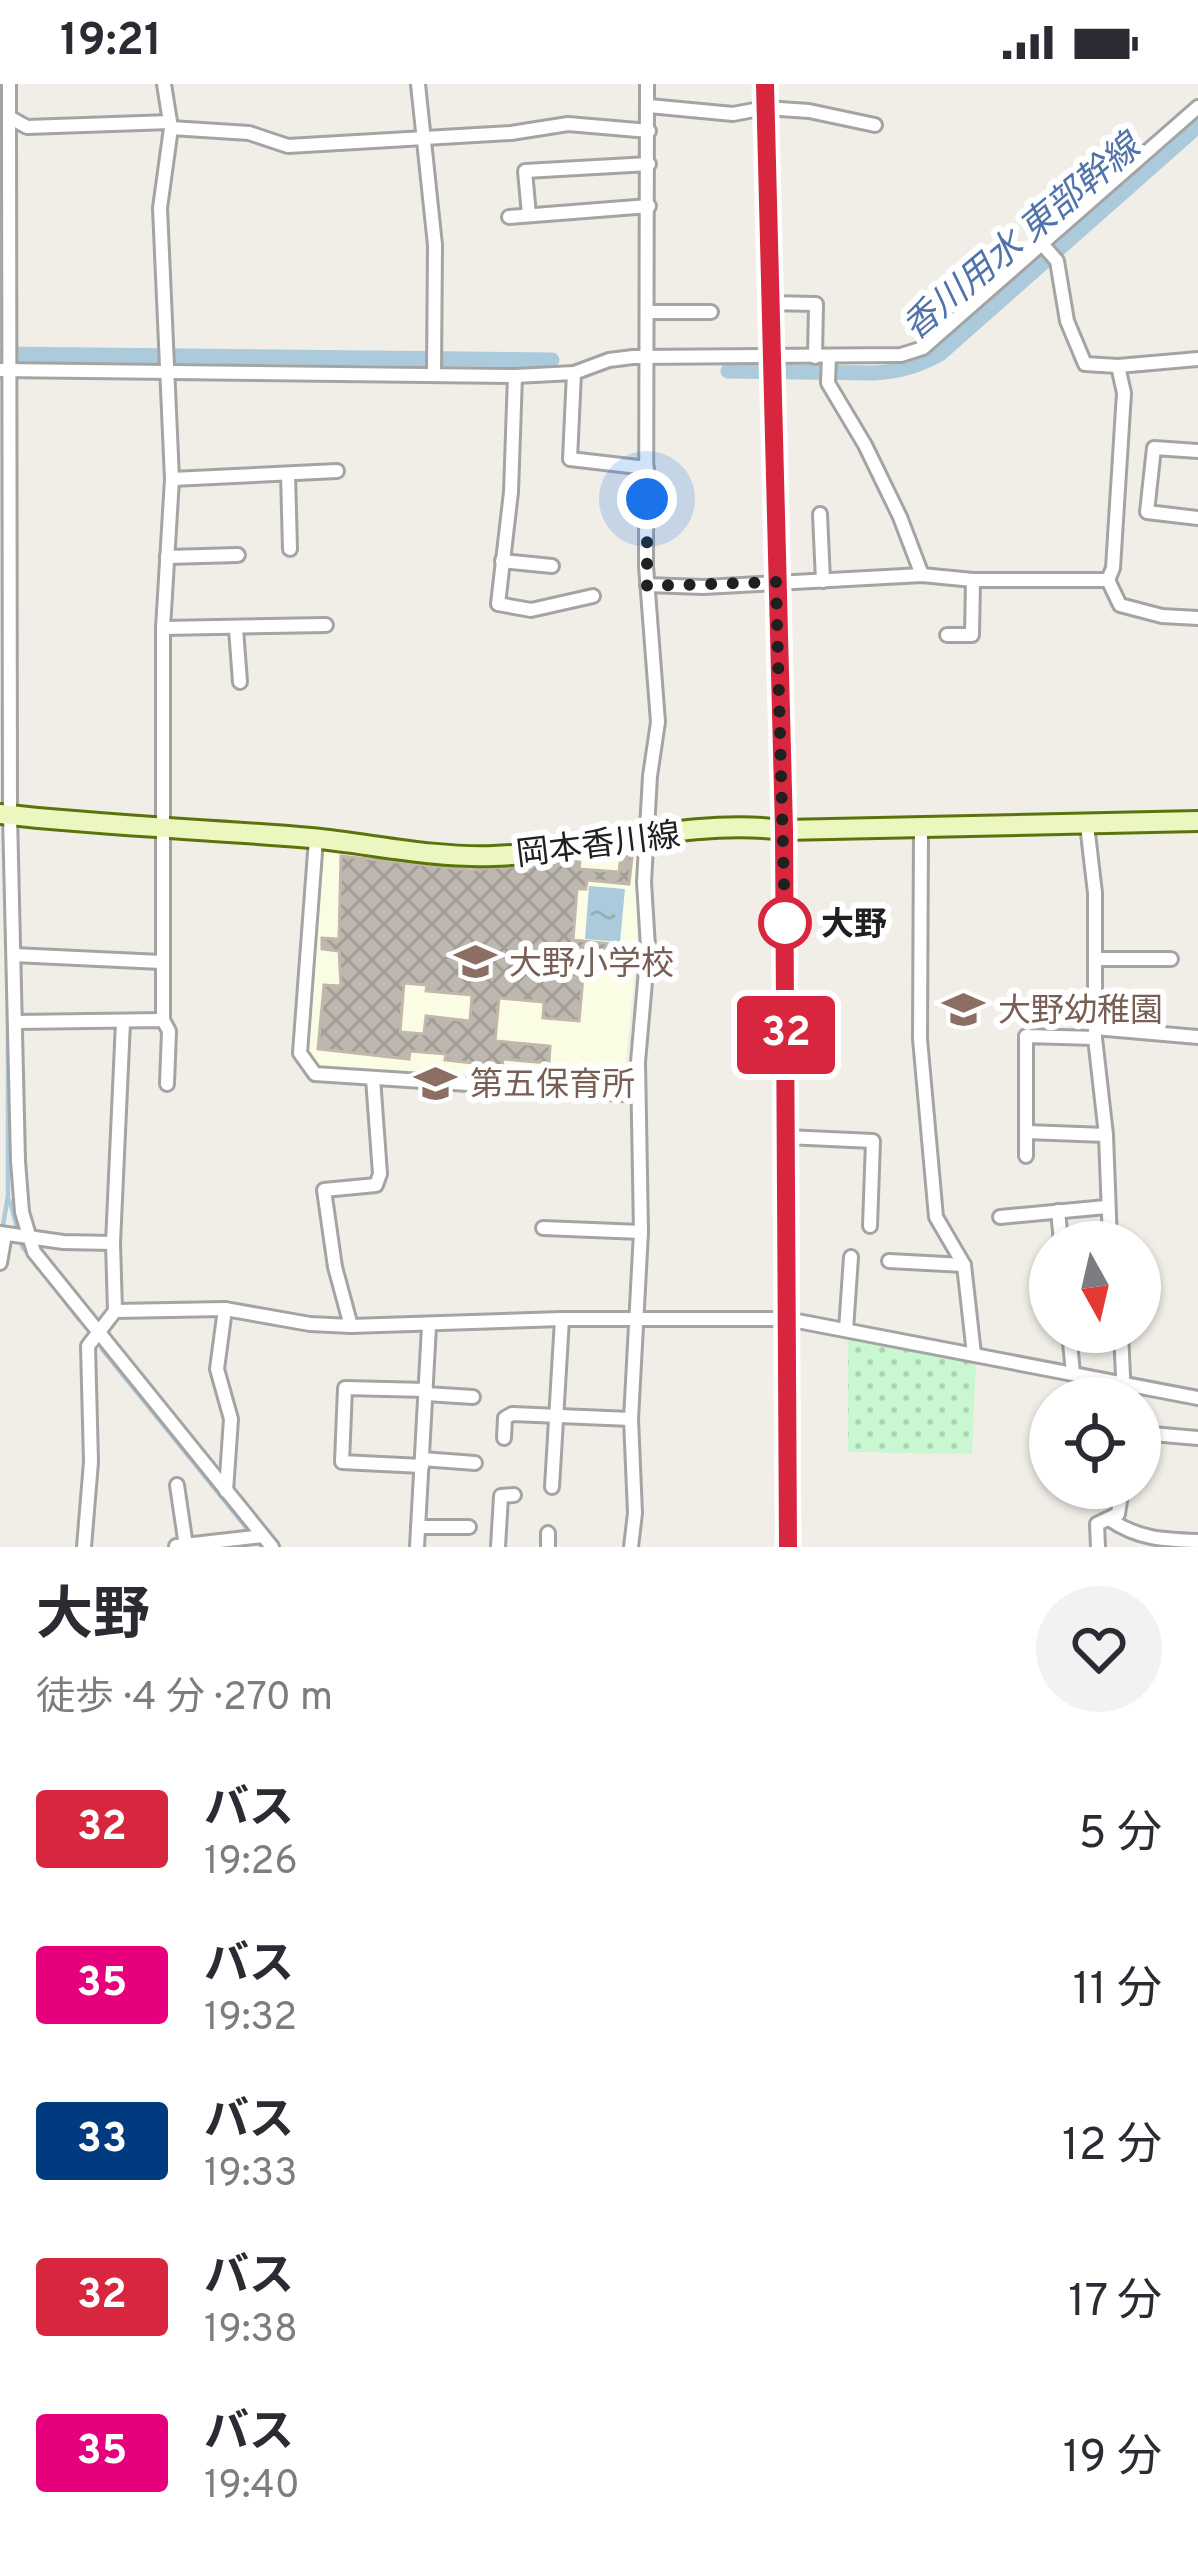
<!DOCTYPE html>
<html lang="ja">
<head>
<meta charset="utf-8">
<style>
	:root { --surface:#fff; --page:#f2f2f3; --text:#2b2b33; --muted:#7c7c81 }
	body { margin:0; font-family:Overpass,"Noto Sans JP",sans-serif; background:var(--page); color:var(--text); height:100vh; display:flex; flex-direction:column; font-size:45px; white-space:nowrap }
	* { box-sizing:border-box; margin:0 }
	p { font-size:39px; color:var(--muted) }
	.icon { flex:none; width:66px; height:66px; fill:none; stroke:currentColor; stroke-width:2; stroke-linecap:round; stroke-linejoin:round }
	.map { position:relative; height:1463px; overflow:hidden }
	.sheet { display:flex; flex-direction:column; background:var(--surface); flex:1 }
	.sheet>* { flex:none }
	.badge { padding:0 24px; border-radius:9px; font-size:42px; line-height:78px }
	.needle { width:78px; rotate:172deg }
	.fabs { position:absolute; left:1029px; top:1137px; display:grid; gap:24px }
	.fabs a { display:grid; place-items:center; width:132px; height:132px; border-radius:50%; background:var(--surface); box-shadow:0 3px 9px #0004; font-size:60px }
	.you { position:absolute; width:60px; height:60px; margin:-30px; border:9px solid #fff; border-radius:50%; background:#1a73e8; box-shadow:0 0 0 18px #1a73e833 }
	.map>.badge { position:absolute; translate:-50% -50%; box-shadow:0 0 0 6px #fff }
	.round { display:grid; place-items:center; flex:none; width:126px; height:126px; border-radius:63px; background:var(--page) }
	.summary { display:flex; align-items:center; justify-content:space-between; height:204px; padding:0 36px }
	h1 { font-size:57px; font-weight:700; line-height:90px }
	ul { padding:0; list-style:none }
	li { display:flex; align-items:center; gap:36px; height:156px; padding:0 36px }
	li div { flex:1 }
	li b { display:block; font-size:45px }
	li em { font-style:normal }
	li .badge { min-width:132px; font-weight:700; text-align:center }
	.status { display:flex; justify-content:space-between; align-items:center; height:84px; padding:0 60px; background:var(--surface); direction:ltr }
	.status svg { height:33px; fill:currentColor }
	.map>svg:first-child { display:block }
	.education { fill:#fafde3 }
	.park { fill:url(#park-dots) }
	.water { fill:url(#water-ripples) }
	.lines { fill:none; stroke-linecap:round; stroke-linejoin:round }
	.stream { stroke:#abcadb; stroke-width:4.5 }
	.canal { stroke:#abcadb; stroke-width:15 }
	.building { fill:url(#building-cross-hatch); stroke:#c1b7aa; stroke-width:3; fill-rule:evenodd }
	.street-casing { stroke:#a4a4a4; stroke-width:18 }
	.secondary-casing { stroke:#5b730b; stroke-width:24 }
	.street { stroke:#fff; stroke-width:12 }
	.secondary { stroke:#ecf6bf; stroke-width:18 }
	.line-casing { stroke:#fff; stroke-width:27 }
	.line { stroke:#d7263d; stroke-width:18 }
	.walk { stroke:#202020; stroke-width:12; stroke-dasharray:0 21.6 }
	.stop-dot { fill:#fff; stroke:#d7263d; stroke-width:6 }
	.labels { text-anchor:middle; stroke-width:12; stroke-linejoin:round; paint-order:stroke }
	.street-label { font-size:33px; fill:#202020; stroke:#fff }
	.stop-label { font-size:33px; font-weight:bold; fill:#202020; stroke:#fff; text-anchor:start }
	.education-label { font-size:33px; fill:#785e54; stroke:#fff; text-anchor:start }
	.water-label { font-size:36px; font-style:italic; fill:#5173ab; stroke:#fff }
</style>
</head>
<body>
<div class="status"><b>19:21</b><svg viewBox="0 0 49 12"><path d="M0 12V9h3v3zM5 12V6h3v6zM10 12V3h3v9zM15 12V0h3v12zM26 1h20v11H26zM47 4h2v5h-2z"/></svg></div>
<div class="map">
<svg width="1198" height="1463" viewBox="0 0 1198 1463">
	<defs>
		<pattern id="park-dots" width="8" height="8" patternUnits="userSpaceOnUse" patternTransform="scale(3)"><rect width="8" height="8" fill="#c8f7d2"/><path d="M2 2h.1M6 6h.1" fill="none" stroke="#acd3b4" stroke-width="1.8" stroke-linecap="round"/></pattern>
		<pattern id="water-ripples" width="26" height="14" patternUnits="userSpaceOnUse" patternTransform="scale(3)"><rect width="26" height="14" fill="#abcadb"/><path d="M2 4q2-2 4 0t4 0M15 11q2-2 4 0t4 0" fill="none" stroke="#93adbc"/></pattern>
		<pattern id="building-cross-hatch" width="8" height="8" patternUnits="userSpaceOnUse" patternTransform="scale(3)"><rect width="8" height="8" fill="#bdb7b0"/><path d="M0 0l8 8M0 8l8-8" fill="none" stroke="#a29d97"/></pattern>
	</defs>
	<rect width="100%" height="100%" fill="#f0eee7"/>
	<!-- education -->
	<path class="education" d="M632,761L638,768L637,868L626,974L627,998L620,1004L419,987L417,993L318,986L304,966L320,771L324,768L470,781Z"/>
	<!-- park -->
	<path class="park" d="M848,1250L976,1275L972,1370L848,1368Z"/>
	<!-- water -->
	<path class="water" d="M589,802L625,805L620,858L585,855Z"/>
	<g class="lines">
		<!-- stream -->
		<g class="stream">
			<path d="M1,258L3,0"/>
			<path d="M10,1117L22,1162L79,1235"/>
			<path d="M2,1147L8,1112V907"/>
			<path d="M102,1265L262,1463"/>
		</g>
		<!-- canal -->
		<g class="canal">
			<path d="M0,270L552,276"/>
			<path d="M728,287L873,289C899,288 918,282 940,270L1198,42"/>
		</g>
	</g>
	<!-- building -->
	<path class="building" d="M341,772L470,786L580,776L579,785L619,788L621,772L632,773L629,800L587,796L586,805H577L573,856L632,862L630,887L584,882L579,937L543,934L544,918L499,914L495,957L550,962L549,979L503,975L502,982L445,976L446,970L410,967L409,975L318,965L324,901L341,902L339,867L322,865V854L339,855ZM404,899L427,901L426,907L472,911L470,937L426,932L424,950L400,948Z"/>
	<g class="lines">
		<defs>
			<g id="street">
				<path d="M9,0V33"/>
				<path d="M418,0L435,161L434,288"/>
				<path d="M649,22L733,30L765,24L809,27L875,41"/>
				<path d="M170,38L27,43L9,33L10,731L18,1077L22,1128L34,1168L272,1463"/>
				<path d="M171,44L249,49L288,62L511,49L568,40L649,47"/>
				<path d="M529,131L525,87L649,80"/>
				<path d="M509,133L649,122"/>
				<path d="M1043,161L1057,177L1067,237L1085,280L1118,282L1198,275"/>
				<path d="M769,219L816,220L815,273"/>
				<path d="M648,228H711"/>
				<path d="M829,273L828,299L865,361L900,433L922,491"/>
				<path d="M0,286L515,292L574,289L609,276L633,273L901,271L923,264L1198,23"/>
				<path d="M574,289L570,375L647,384"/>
				<path d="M515,292L511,408L498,520L531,526L593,512"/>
				<path d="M1198,367L1154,364L1147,428L1198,434"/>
				<path d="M288,390L290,465"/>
				<path d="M172,395L337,387"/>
				<path d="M820,430L823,497"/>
				<path d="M167,473L238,471"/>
				<path d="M502,477L552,482"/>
				<path d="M1108,496L1113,484L1124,309L1118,282"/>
				<path d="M647,501L703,503L922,491L973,496H1108L1120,521L1162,532L1198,534"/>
				<path d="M163,544L326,541"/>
				<path d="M236,545L240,598"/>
				<path d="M947,551H972L973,496"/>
				<path d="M1087,741L1095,809V954L1106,1051L1110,1158"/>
				<path d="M921,744L920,955L936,1133L964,1181L974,1270"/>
				<path d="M316,755L300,969L315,990L638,1011"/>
				<path d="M14,871L161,878"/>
				<path d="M1095,875H1171"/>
				<path d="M163,936V544L172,395L160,124L171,44L164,0"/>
				<path d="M15,938L163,936L169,947L167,1000"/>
				<path d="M1095,944L1198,953"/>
				<path d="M1026,1048L1106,1051"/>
				<path d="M786,1053L873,1057L870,1142"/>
				<path d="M1026,1072V952L1095,954"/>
				<path d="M1058,1127L1061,1158"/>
				<path d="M1000,1133L1106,1123"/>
				<path d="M543,1144L641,1148"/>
				<path d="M0,1149L63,1158L113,1159"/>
				<path d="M889,1177L964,1181"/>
				<path d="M0,1179L5,1150"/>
				<path d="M225,1225L217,1285L231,1335L226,1407"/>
				<path d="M115,1227L225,1225L310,1240L351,1242L562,1235H787L1198,1314"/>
				<path d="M351,1242L335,1183L324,1106L376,1101L380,1090L373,994"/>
				<path d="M846,1246L851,1173"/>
				<path d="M1069,1248L1073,1289"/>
				<path d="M1121,1248L1124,1314"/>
				<path d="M426,1310L473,1313"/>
				<path d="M1140,1349L1198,1354"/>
				<path d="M504,1354L505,1334L512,1330L631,1335"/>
				<path d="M422,1375L475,1379"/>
				<path d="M422,1382L342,1378L345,1304L426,1306"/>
				<path d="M177,1401L186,1462"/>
				<path d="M552,1403L562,1235"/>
				<path d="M1109,1435C1138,1455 1164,1456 1198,1457"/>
				<path d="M418,1443H469"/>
				<path d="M176,1462L263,1452"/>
				<path d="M84,1463L91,1378L88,1262L115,1227L113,1159L123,938"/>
				<path d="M417,1463L429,1242"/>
				<path d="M498,1463L501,1412L514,1411"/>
				<path d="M548,1463V1449"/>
				<path d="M631,1463L635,1429L631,1335L641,1148L638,978L648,863L644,798L650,692L658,638L646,482L647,0"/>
				<path d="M1098,1463L1097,1440L1118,1430L1122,1404"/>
			</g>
			<g id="secondary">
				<path d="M765,0L784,746L787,1463"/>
				<path d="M0,730C103,742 207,745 311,754C372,760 431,774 493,772C590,769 685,733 784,746L1198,737"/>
			</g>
		</defs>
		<!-- street casing -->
		<use href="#street" class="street-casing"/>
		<!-- secondary casing -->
		<use href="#secondary" class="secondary-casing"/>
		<!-- street -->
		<use href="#street" class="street"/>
		<!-- secondary -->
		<use href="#secondary" class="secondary"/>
	</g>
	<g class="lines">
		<defs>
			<path id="line" d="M765,0L784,746L788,1463"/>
		</defs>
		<!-- line casing -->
		<use href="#line" class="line-casing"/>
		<!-- line -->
		<use href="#line" class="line"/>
		<!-- walk -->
		<path class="walk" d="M647,415V502L776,498L785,839"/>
	</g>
	<!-- icons -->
	<defs>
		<symbol id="school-bare" viewBox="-9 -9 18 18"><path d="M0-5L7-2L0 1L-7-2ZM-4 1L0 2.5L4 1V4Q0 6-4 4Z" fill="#8d6e63" stroke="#fff" stroke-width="2.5" paint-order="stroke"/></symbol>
	</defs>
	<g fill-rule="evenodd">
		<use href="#school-bare" x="446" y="848" width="59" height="59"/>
		<use href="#school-bare" x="934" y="896" width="59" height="59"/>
		<use href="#school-bare" x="406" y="970" width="59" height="59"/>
	</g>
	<!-- markers -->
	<circle class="stop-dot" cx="785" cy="839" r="24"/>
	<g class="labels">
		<!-- street labels -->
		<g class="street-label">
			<text transform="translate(598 759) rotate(-7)" y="12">岡本香川線</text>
		</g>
		<!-- stop labels -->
		<g class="stop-label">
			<text x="821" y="851">大野</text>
		</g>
		<!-- education labels -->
		<g class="education-label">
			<text x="509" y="890">大野小学校</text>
			<text x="998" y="937">大野幼稚園</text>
			<text x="470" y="1011">第五保育所</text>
		</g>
		<!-- water labels -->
		<g class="water-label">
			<text transform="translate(1020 152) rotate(-40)" y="13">香川用水 東部幹線</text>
		</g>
	</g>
</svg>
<div class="fabs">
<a><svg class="needle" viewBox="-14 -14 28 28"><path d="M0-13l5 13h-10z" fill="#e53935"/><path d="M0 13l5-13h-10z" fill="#7c7c81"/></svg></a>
<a><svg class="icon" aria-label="locate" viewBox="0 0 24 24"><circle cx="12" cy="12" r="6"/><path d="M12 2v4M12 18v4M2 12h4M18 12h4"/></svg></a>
</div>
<div class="you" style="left:647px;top:415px"></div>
<b class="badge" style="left:786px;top:951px;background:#d7263d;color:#fff">32</b>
</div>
<section class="sheet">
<div class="summary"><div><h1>大野</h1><p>徒歩 · 4 分 · 270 m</p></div><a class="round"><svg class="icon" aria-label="heart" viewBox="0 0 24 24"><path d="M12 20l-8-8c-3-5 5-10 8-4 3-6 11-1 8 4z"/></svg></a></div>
<ul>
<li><span class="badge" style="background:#d7263d;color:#fff">32</span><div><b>バス</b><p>19:26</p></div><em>5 分</em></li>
<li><span class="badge" style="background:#e6007e;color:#fff">35</span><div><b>バス</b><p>19:32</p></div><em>11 分</em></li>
<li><span class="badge" style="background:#003b80;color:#fff">33</span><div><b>バス</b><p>19:33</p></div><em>12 分</em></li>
<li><span class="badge" style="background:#d7263d;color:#fff">32</span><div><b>バス</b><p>19:38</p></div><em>17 分</em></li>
<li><span class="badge" style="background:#e6007e;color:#fff">35</span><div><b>バス</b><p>19:40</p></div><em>19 分</em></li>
</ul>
</section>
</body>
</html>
